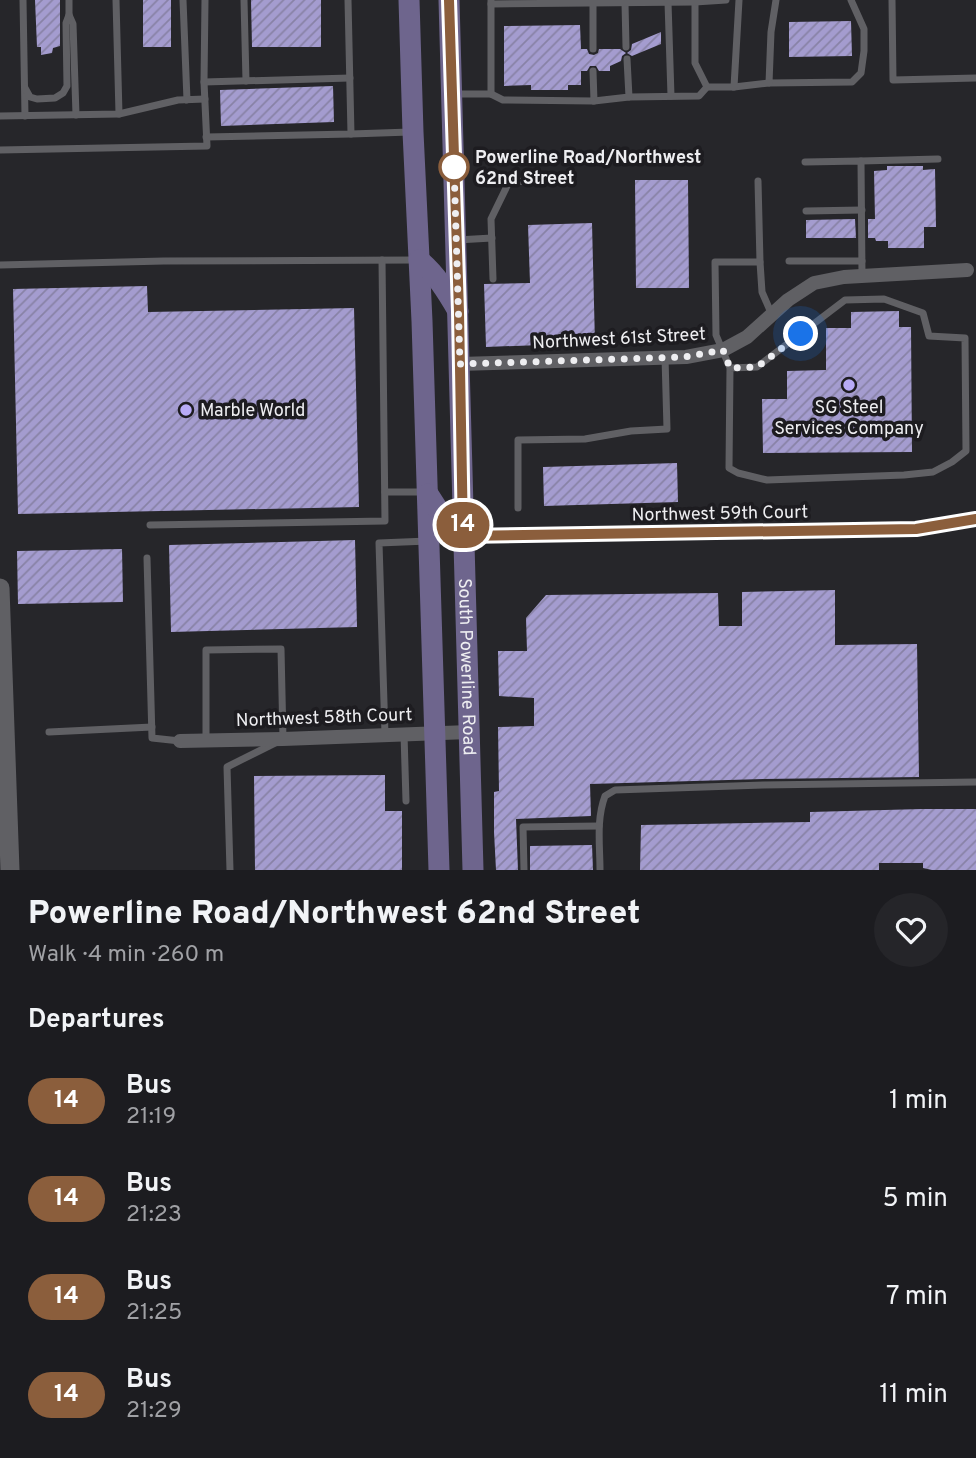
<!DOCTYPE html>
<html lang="en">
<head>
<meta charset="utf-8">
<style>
	:root { --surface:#1c1c20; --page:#252529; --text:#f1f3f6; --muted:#a0a1a5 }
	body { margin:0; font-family:Overpass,sans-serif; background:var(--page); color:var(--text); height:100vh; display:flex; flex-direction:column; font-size:26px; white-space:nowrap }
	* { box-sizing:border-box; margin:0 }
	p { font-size:23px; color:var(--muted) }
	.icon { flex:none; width:38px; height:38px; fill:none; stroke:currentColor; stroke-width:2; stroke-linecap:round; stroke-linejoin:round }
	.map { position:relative; height:870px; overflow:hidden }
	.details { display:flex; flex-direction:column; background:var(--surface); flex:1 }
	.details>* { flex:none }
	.badge { padding:0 14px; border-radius:23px; font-size:24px; line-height:46px }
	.you { position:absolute; width:35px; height:35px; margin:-18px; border:5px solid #fff; border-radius:50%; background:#1a73e8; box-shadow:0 0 0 10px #1a73e833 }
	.map>.badge { position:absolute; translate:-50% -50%; box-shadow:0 0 0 4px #fff }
	h2 { padding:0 28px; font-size:26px; line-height:63px }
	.round { display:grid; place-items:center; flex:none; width:74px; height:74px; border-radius:37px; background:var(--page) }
	.head { display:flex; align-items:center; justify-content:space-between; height:119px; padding:0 28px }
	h1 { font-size:33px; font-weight:800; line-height:52px }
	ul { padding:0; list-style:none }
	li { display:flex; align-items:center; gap:21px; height:98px; padding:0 28px }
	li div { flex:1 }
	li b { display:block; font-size:26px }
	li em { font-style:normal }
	li .badge { min-width:77px; font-weight:700; text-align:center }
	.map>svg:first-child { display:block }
	.building { fill:url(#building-hatch) }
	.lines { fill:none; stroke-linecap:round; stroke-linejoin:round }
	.service { stroke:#606064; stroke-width:7 }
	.minor { stroke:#606064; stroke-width:14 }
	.tertiary { stroke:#606064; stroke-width:19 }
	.secondary { stroke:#6e658d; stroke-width:21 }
	.line-casing { stroke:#fff; stroke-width:16 }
	.line { stroke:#8b5e3c; stroke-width:10 }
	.walk { stroke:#eeeef1; stroke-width:7; stroke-dasharray:0 12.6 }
	.stop-dot { fill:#fff; stroke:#8b5e3c; stroke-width:3.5 }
	.poi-dot { fill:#b8abf7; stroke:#1d1c20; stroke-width:2.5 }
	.labels { text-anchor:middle; stroke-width:7; stroke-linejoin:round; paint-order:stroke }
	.stop-label { font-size:18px; font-weight:bold; fill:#eeeef1; stroke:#1d1c20; text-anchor:start }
	.street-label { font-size:18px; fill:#eeeef1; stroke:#1d1c20 }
	.poi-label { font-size:18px; fill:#eeeef1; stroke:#1d1c20 }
</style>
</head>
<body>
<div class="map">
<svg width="976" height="870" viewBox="0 0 976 870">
	<defs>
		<pattern id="building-hatch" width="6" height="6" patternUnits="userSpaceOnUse" patternTransform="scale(1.75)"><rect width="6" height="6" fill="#a49ccf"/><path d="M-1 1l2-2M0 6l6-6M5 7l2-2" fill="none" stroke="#8882a6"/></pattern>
	</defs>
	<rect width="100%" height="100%" fill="#26262a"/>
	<!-- building -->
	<g class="building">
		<path d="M35,0H60V46L53,48L52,53L41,55V47H37Z"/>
		<rect x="143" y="0" width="28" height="47"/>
		<path d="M251,0H321V47H252Z"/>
		<path d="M851,21L852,56L789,57V22Z"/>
		<path d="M580,25L581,49H587L589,54L594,55L598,53L599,49H620L626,53L622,56L621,61L610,66V71H599L596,66H590L587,71H581V85H568V90H531V85L504,86V26Z"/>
		<path d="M661,32V44L632,56L627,53L631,50L632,44Z"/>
		<path d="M333,86L334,122L221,126L220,90Z"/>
		<path d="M887,166H923V170L935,169L936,227H924V248H888V241H876L875,238H868V219H875L874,171L887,170Z"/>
		<path d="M635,180H688L689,288H636Z"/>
		<path d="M855,219L856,238H806V220Z"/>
		<path d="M592,223L595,343L486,347L484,284L530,283L528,225Z"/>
		<path d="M147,286L148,312L354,308L359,507L18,514L13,289Z"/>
		<path d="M899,311V327H911L912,452L763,453L762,399H787V371L826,370V328H851V312Z"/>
		<path d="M677,463L678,502L544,506L543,467Z"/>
		<path d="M355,540L357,627L171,632L169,545Z"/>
		<path d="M122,549L123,602L18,604L17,551Z"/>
		<path d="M835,590V645L917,644L919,777L763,779L590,784L591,816L516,819L518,870H496L494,832V792L499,791L498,727L534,726V698L499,696L498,651H527L526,618L546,595L718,593L719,626H742V592Z"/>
		<path d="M385,775V811H402V870H255L254,776Z"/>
		<path d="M922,809H976V870H932L923,868V863H879V870H640L641,825L810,822V812Z"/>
		<path d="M592,845L593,870H530V846Z"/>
	</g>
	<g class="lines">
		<!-- service -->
		<g class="service">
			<path d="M23,0L25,116"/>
			<path d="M69,0V15L73,24L76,115"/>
			<path d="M116,0L119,114"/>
			<path d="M183,0L187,100"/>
			<path d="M244,0L246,81"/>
			<path d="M695,0V63L707,87"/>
			<path d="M776,0L771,32L769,83L852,82L861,73L864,51V29L851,0"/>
			<path d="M892,0L893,80L976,78"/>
			<path d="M668,2L671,96"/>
			<path d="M593,3V49"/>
			<path d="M625,3L626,47"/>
			<path d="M491,4L695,2L726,0"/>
			<path d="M204,82L350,78"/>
			<path d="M734,87L769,83"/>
			<path d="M25,88L30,97L37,99L55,98L63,93L67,86L66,23L69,15"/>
			<path d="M454,94H491V1"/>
			<path d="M491,94L503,100L594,101L593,71"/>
			<path d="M629,97L699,96L707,87H734L739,0"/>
			<path d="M594,101L629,97L627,59"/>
			<path d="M0,116L119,114L178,100L205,99"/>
			<path d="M351,134L410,132"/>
			<path d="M206,137L351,134L348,0"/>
			<path d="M0,150L207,146L204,82L205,0"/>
			<path d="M861,161L938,159"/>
			<path d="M805,162L861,161L862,275"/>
			<path d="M758,181L760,262"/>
			<path d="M806,211L862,210"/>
			<path d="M457,240L492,238"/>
			<path d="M789,261H862"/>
			<path d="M0,265L164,261L415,260"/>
			<path d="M493,279L491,219L509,182L569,179"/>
			<path d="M730,368L757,367L845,300L884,299L923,313L929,336L965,338L966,451L952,462L933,472L904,475L767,480L738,473L729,468L730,368L716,335L715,262H760L762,292L772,315"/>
			<path d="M385,492H423"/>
			<path d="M518,508V440L585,439L631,431L667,429L665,357"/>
			<path d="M150,525L385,521L382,260"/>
			<path d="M147,558L152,738L180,741"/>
			<path d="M49,732L152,727"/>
			<path d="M404,734L406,801"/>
			<path d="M385,735L379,543L428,541"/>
			<path d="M206,740V650L281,649L283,739L227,767L230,870"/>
			<path d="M524,870L523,827L599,826"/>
			<path d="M600,870C600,846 596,820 605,796L615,790L763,785L976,782"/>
		</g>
		<!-- minor -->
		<g class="minor">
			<path d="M460,364L686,357L723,350L747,337L788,300L814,283L844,277L967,270"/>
			<path d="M463,536L916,529L976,519"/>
			<path d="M180,741L283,739L469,732"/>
		</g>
		<!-- tertiary -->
		<path class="tertiary" d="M0,588L10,870"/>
		<!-- secondary -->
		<g class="secondary">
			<path d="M409,0L413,132L422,321L439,870"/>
			<path id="s1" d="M449,0L473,870"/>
			<path d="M419,260C436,274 447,292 458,311"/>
			<path d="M428,494L446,522L463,536"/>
		</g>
	</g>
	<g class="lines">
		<defs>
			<path id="line" d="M449,0L459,312L463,536L916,529L976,519"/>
		</defs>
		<!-- line casing -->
		<use href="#line" class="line-casing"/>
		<!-- line -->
		<use href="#line" class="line"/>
		<!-- walk -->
		<path class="walk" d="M454,167V165L460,364L685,357L723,350L730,368L757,367L801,334"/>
	</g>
	<!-- markers -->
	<circle class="stop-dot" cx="454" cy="167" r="14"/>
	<g class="poi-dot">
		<circle cx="849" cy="385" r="7"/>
		<circle cx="186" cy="410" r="7"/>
	</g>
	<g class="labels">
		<!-- stop labels -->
		<g class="stop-label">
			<text x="475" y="163">Powerline Road/Northwest<tspan x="475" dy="21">62nd Street</tspan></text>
		</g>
		<!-- street labels -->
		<g class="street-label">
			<text transform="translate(619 338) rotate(-3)" y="6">Northwest 61st Street</text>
			<text transform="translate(720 513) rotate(-1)" y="6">Northwest 59th Court</text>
			<text dy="6" stroke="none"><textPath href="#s1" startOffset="667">South Powerline Road</textPath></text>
			<text transform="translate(324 717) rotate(-2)" y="6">Northwest 58th Court</text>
		</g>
		<!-- poi labels -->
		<g class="poi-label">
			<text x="849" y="413">SG Steel<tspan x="849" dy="21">Services Company</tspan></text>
			<text x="200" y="416" text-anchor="start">Marble World</text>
		</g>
	</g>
</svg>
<div class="you" style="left:801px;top:334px"></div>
<b class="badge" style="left:463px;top:525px;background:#8b5e3c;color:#fff">14</b>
</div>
<section class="details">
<div class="head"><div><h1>Powerline Road/Northwest 62nd Street</h1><p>Walk · 4 min · 260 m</p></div><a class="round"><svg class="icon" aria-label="heart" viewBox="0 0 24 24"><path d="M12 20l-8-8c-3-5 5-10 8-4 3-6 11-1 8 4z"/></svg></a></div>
<h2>Departures</h2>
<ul>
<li><span class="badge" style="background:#8b5e3c;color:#fff">14</span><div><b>Bus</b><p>21:19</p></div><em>1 min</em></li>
<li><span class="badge" style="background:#8b5e3c;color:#fff">14</span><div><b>Bus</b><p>21:23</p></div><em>5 min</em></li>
<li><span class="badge" style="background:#8b5e3c;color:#fff">14</span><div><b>Bus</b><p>21:25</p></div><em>7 min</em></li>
<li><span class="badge" style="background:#8b5e3c;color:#fff">14</span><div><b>Bus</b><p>21:29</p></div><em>11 min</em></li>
</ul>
</section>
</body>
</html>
